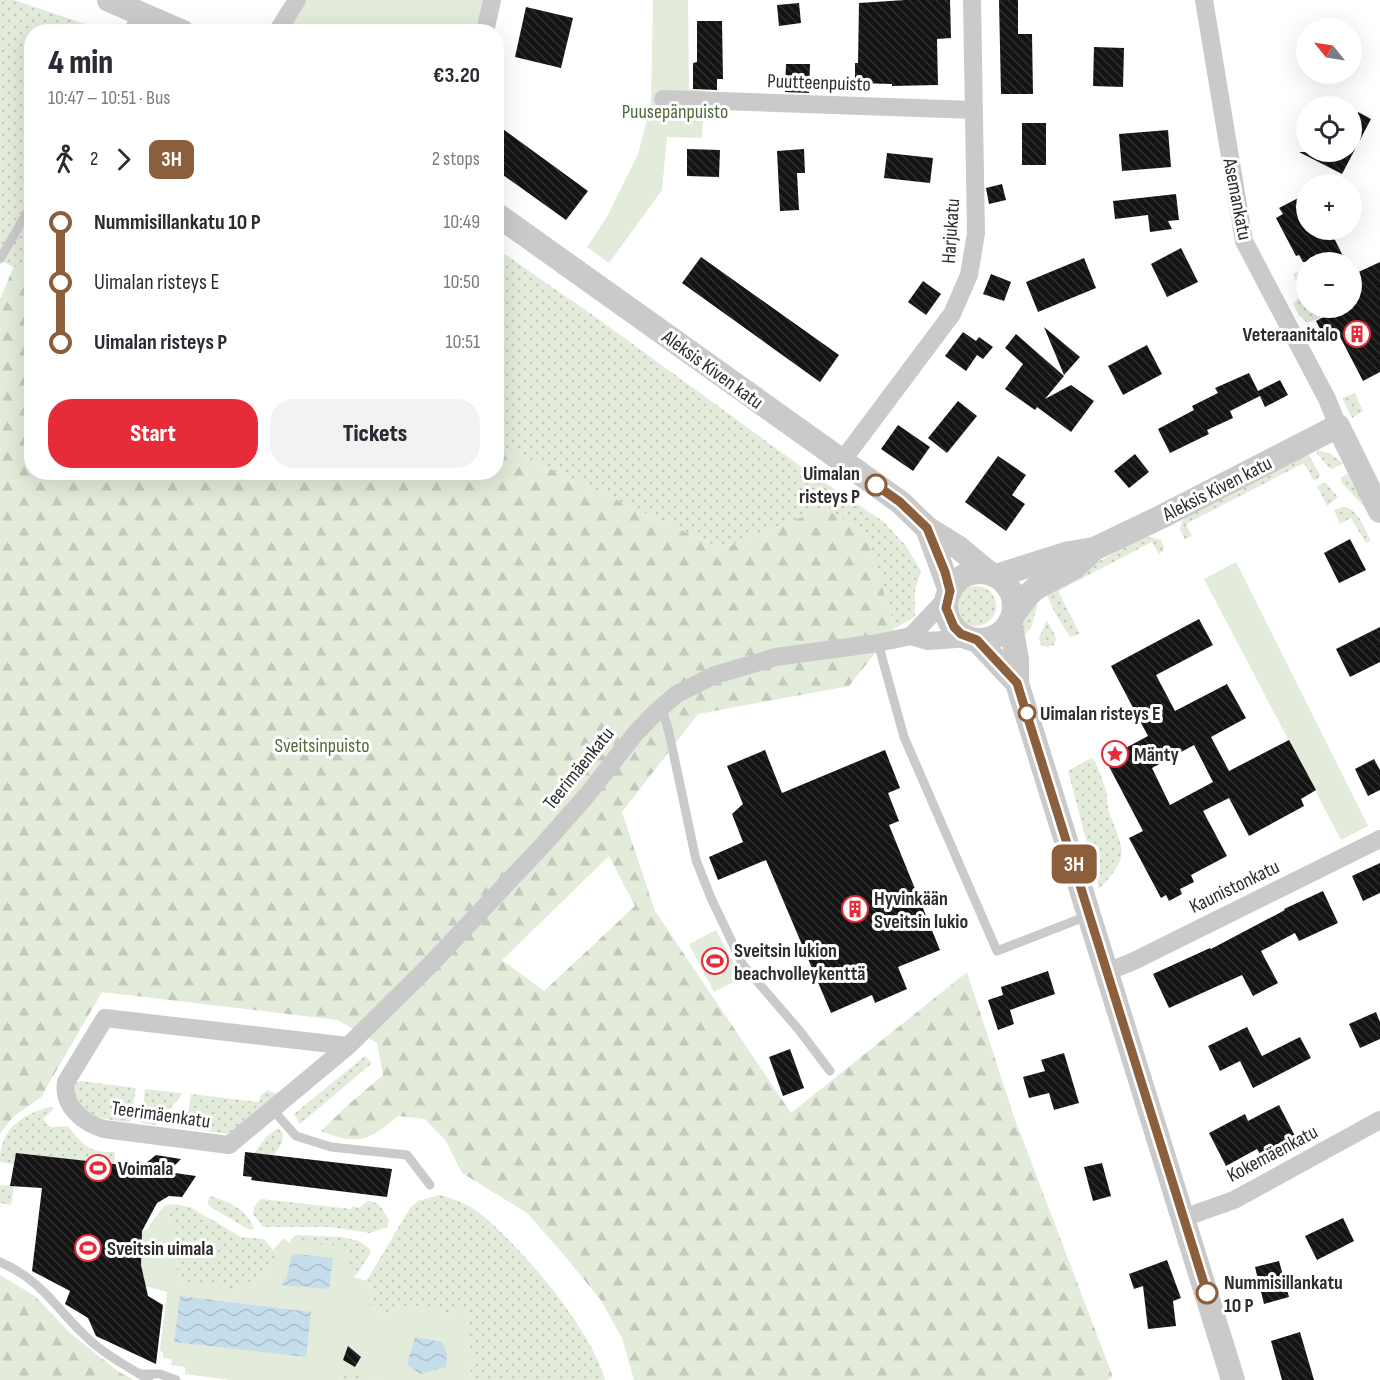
<!DOCTYPE html>
<html lang="en">
<head>
<meta charset="utf-8">
<style>
	:root { --surface:#fff; --page:#f2f2f3; --text:#2b2b33; --muted:#7c7c81; --accent:#e82b38 }
	body { margin:0; font-family:"Sofia Sans Condensed",sans-serif; background:var(--page); color:var(--text); height:100vh; display:flex; flex-direction:column; font-size:22px; white-space:nowrap }
	* { box-sizing:border-box; margin:0 }
	p { font-size:20px; color:var(--muted) }
	.icon { flex:none; width:33px; height:33px; fill:none; stroke:currentColor; stroke-width:2; stroke-linecap:round; stroke-linejoin:round }
	.map { position:relative; flex:1; overflow:hidden }
	.side { position:absolute; left:24px; top:24px; width:480px; height:456px; display:flex; flex-direction:column; background:var(--surface); border-radius:24px; box-shadow:0 6px 24px #0002 }
	.side>* { flex:none }
	.badge { padding:0 12px; border-radius:9px; font-size:21px; line-height:39px }
	.needle { width:39px; rotate:300deg }
	.buttons { position:absolute; left:1296px; top:18px; display:grid; gap:12px }
	.buttons a { display:grid; place-items:center; width:66px; height:66px; border-radius:50%; background:var(--surface); box-shadow:0 6px 24px #0002; font-size:30px }
	.map>.badge { position:absolute; translate:-50% -50%; box-shadow:0 0 0 3px #fff }
	.legs { display:flex; align-items:center; gap:9px; height:66px; padding:0 24px; font-size:20px }
	.legs p { margin-inline-start:auto }
	.overview { display:flex; align-items:center; justify-content:space-between; height:102px; padding:0 24px }
	h1 { font-size:33px; font-weight:800; line-height:45px }
	.cta { display:flex; gap:12px; margin-top:auto; padding:12px 24px }
	.cta a { flex:1; height:69px; border-radius:24px; background:var(--accent); color:#fff; font-size:24px; font-weight:800; line-height:69px; text-align:center }
	.cta a+a { background:var(--page); color:var(--text) }
	ul { padding:0 24px; list-style:none }
	li { display:flex; align-items:center; gap:21px; height:60px; font-size:22px }
	li i { display:grid; place-items:center; width:9px; height:100%; margin:0 8px; background:currentColor }
	li i::after { content:''; width:15px; height:15px; margin:-8px; border:4px solid; border-radius:50%; background:var(--surface) }
	li p { margin-inline-start:auto }
	li:first-child i { background:linear-gradient(#0000 50%,currentColor 0) }
	li:last-child i { background:linear-gradient(currentColor 50%,#0000 0) }
	.map>svg:first-child { display:block }
	.grass { fill:url(#grass-dots) }
	.forest { fill:url(#forest-firs); fill-rule:evenodd }
	.park { fill:#e3ebda }
	.water { fill:url(#water-waves) }
	.building { fill:url(#building-back-hatch); fill-rule:evenodd }
	.lines { fill:none; stroke-linecap:round; stroke-linejoin:round }
	.service { stroke:#cacaca; stroke-width:9 }
	.minor { stroke:#cacaca; stroke-width:18 }
	.tertiary { stroke:#cacaca; stroke-width:24 }
	.line-1-casing { stroke:#fff; stroke-width:14 }
	.line-1 { stroke:#8b5e3c; stroke-width:9 }
	.stop-1-dot { fill:#fff; stroke:#8b5e3c; stroke-width:3 }
	.labels { text-anchor:middle; stroke-width:6; stroke-linejoin:round; paint-order:stroke }
	.street-label { font-size:20px; fill:#2d2d2d; stroke:#fff }
	.park-label { font-size:20px; fill:#50693a; stroke:#fff }
	.poi-label { font-size:20px; font-weight:bold; fill:#2d2d2d; stroke:#fff; text-anchor:start }
	.stop-label { font-size:20px; font-weight:bold; fill:#2d2d2d; stroke:#fff; text-anchor:start }
</style>
</head>
<body>
<div class="map">
<svg width="1380" height="1380" viewBox="0 0 1380 1380">
	<defs>
		<pattern id="grass-dots" width="8" height="8" patternUnits="userSpaceOnUse" patternTransform="scale(1.5)"><rect width="8" height="8" fill="#e3ebda"/><path d="M2 2h.1M6 6h.1" fill="none" stroke="#c3cabb" stroke-width="1.8" stroke-linecap="round"/></pattern>
		<pattern id="forest-firs" width="22" height="20" patternUnits="userSpaceOnUse" patternTransform="scale(1.5)"><rect width="22" height="20" fill="#e3ebda"/><path d="M5 1l3.5 6h-7zM16 11l3.5 6h-7z" fill="#c3cabb"/></pattern>
		<pattern id="water-waves" width="16" height="10" patternUnits="userSpaceOnUse" patternTransform="scale(1.5)"><rect width="16" height="10" fill="#c6ddec"/><path d="M0 5q4-4 8 0t8 0" fill="none" stroke="#aabecb"/></pattern>
		<pattern id="building-back-hatch" width="6" height="6" patternUnits="userSpaceOnUse" patternTransform="scale(1.5)"><rect width="6" height="6" fill="#141414"/><path d="M-1 5l2 2M0 0l6 6M5-1l2 2" fill="none" stroke="#2e2e2e"/></pattern>
	</defs>
	<rect width="100%" height="100%" fill="#fff"/>
	<!-- grass -->
	<g class="grass">
		<path d="M0,0H14L106,31L32,32L31,276L0,260Z"/>
		<path d="M497,249L597,318L803,468L884,522L906,546L921,571L915,590V617L895,628L865,532L824,508L722,549L497,444Z"/>
		<path d="M1306,269V308H1326L1329,314L1307,323L1299,315L1293,304L1302,294L1293,274Z"/>
		<path d="M1355,393L1363,411L1352,418L1342,398Z"/>
		<path d="M1317,450L1331,454L1343,463L1333,469L1329,468L1317,453Z"/>
		<path d="M1307,452L1320,475L1319,478L1314,481L1304,463L1186,524L1192,536L1186,539L1184,538L1180,529L1183,518Z"/>
		<path d="M1348,473L1368,511L1341,482V478Z"/>
		<path d="M1324,483L1327,484L1338,497L1327,506L1317,486Z"/>
		<path d="M1343,507C1358,508 1364,528 1371,541L1366,543L1351,518L1340,524L1334,510Z"/>
		<path d="M1145,536L1161,540L1164,547L1163,551L1159,554L1152,542L1058,591L1080,634L1070,637L1055,613L1045,591Z"/>
		<circle cx="976" cy="606" r="20"/>
		<path d="M1038,602L1031,628L1022,638L1020,618Z"/>
		<path d="M1047,620L1056,638L1054,645L1047,647L1041,645L1039,638Z"/>
		<path d="M1091,758L1095,761C1099,771 1104,782 1106,792C1108,799 1107,808 1110,815C1125,852 1129,858 1099,889L1068,771Z"/>
		<path d="M365,1056L372,1063L300,1124L294,1114Z"/>
		<path d="M81,1081L136,1088L130,1122C104,1119 71,1119 75,1082Z"/>
		<path d="M145,1089L181,1093L180,1097L156,1125L141,1123Z"/>
		<path d="M267,1090L277,1094L234,1132L227,1134L186,1128L191,1094L259,1102L261,1095Z"/>
		<path d="M49,1107L54,1108L43,1119L50,1127L68,1126C83,1145 89,1153 115,1152L114,1164L16,1153L14,1164L0,1162C0,1129 20,1116 49,1107Z"/>
		<path d="M278,1128L283,1133L282,1143L274,1155L254,1153L267,1136Z"/>
		<path d="M0,1185L14,1186L11,1205L0,1203Z"/>
		<path d="M440,1195C452,1199 467,1203 478,1212C520,1245 591,1328 605,1380H471L470,1368L476,1360L464,1336V1324L472,1318L461,1307L452,1313C438,1311 423,1308 409,1306C390,1305 393,1323 369,1305L371,1286L367,1280L410,1208L418,1201Z"/>
		<path d="M210,1196C228,1201 246,1209 254,1228L252,1230L246,1228L209,1206L208,1202Z"/>
		<path d="M261,1199L351,1209L353,1206L359,1208L367,1201C380,1201 383,1210 389,1221L387,1227L370,1233L330,1227H263L253,1214L254,1207Z"/>
		<path d="M175,1204L190,1207L241,1237L264,1239L277,1254L265,1275L254,1279L239,1289L181,1283L176,1268L178,1251L168,1214Z"/>
		<path d="M295,1235L341,1237L359,1241L370,1249L371,1252L357,1274L353,1277L328,1245L326,1247L289,1243Z"/>
		<path d="M353,1372L372,1379L374,1376L379,1380H340L343,1373Z"/>
	</g>
	<!-- forest -->
	<g class="forest">
		<path d="M14,266L31,276L32,472H496L497,444L722,549L824,508L865,532L895,628L849,686L698,714L622,812L655,911L791,1113L967,972L1013,1114L1113,1377L1107,1380H634L622,1338L600,1299L558,1248L527,1213L462,1173L446,1141L425,1119L398,1116C368,1141 359,1146 321,1131L349,1104L383,1075L377,1043L338,1020L102,992L41,1097L12,1118L0,1134V299ZM609,856L635,906L544,991L502,960Z"/>
		<path d="M0,1275L35,1296L70,1333L119,1372L134,1380H0Z"/>
	</g>
	<!-- park -->
	<g class="park">
		<path d="M304,0H484L477,31L285,32Z"/>
		<path d="M653,0H688L689,89L705,91L702,138L667,137L662,190L609,263L587,247L607,217L638,154L651,104Z"/>
		<path d="M1236,562L1368,826L1341,840L1204,579Z"/>
		<path d="M716,930L741,978L714,992L689,944Z"/>
		<path d="M175,1204L168,1214L178,1251L176,1267L181,1282L239,1289L254,1279L265,1275L277,1254L274,1249L284,1238L289,1243L343,1246L353,1277L371,1282L370,1293L373,1296L369,1305C393,1323 390,1305 409,1306C423,1308 438,1311 452,1313L461,1306L472,1318L464,1324L467,1329L464,1336L476,1360L470,1368L471,1380H379L374,1376L372,1380L353,1373L351,1377L343,1374L340,1380H230L185,1374V1367L171,1365L172,1359L163,1358V1352L160,1351L167,1292L145,1286L141,1265L142,1231L149,1229L150,1224L165,1205Z"/>
	</g>
	<!-- water -->
	<g class="water">
		<path d="M295,1254L333,1258L329,1289L281,1285L287,1277L291,1257Z"/>
		<path d="M180,1296L311,1312L306,1357L174,1342Z"/>
		<path d="M415,1337L442,1342L447,1353L446,1367L420,1374L407,1364Z"/>
	</g>
	<!-- building -->
	<g class="building">
		<path d="M905,0H950L951,38L937,39L938,85L892,86V84L855,83V63H858L859,3Z"/>
		<path d="M999,0H1018V34H1032L1033,94H1001Z"/>
		<path d="M799,3L801,23L779,26L777,5Z"/>
		<path d="M526,7L573,18L561,68L515,57Z"/>
		<path d="M697,21H722L723,79H717V90L693,89V63L697,62Z"/>
		<path d="M1094,47L1124,48L1123,87L1093,86Z"/>
		<path d="M786,64H810L809,93L785,92Z"/>
		<path d="M1358,112L1371,119L1342,174L1299,152H1352V125Z"/>
		<rect x="1022" y="123" width="24" height="42"/>
		<path d="M496,124L588,191L566,220L496,170Z"/>
		<path d="M1168,130L1171,167L1122,171L1119,134Z"/>
		<path d="M687,149L720,150L719,177L687,176Z"/>
		<path d="M804,149L805,173H797L799,210L780,211L777,151Z"/>
		<path d="M887,153L933,158L930,183L884,178Z"/>
		<path d="M1002,184L1006,200L989,204L986,188Z"/>
		<path d="M1176,194L1179,220L1168,221L1172,229L1150,232L1148,215L1115,219L1113,201Z"/>
		<path d="M1306,194V230H1330L1346,262H1303L1299,255L1296,256L1276,218L1283,214L1279,208Z"/>
		<path d="M1181,248L1198,282L1167,297L1151,264Z"/>
		<path d="M701,257L839,355L820,382L682,283Z"/>
		<path d="M1084,258L1096,288L1038,312L1026,282Z"/>
		<path d="M1380,262V372L1363,381L1337,331L1325,338L1316,321L1329,314L1326,308H1352V275Z"/>
		<path d="M991,274L1011,282L1004,301L983,294Z"/>
		<path d="M923,281L941,294L926,315L908,302Z"/>
		<path d="M1044,327L1080,357L1064,375Z"/>
		<path d="M963,332L976,341L979,337L993,347L983,359L977,355L966,371L945,356Z"/>
		<path d="M1016,334L1064,376L1045,399L1071,385L1094,401L1071,432L1037,407L1035,410L1005,389L1023,364L1005,348Z"/>
		<path d="M1147,345L1162,374L1123,395L1108,366Z"/>
		<path d="M1249,373L1258,391L1280,380L1288,395L1265,407L1260,396L1230,411L1233,418L1207,430L1209,434L1170,453L1158,429L1194,410L1192,406L1218,393L1215,388Z"/>
		<path d="M958,401L977,416L947,453L928,438Z"/>
		<path d="M898,425L930,447L913,471L881,449Z"/>
		<path d="M1135,454L1149,472L1129,488L1114,471Z"/>
		<path d="M998,456L1026,475L1012,495L1025,504L1006,531L965,502Z"/>
		<path d="M1350,539L1366,570L1339,583L1324,553Z"/>
		<path d="M1199,619L1213,645L1156,675L1175,711L1227,684L1246,718L1211,737L1229,771L1289,740L1316,790L1301,799L1304,806L1249,836L1229,798L1203,811L1227,856L1191,875L1194,882L1180,889L1182,894L1169,901L1166,895L1161,898L1129,838L1143,831L1105,759L1148,736L1111,666ZM1194,745L1213,782L1170,805L1152,768Z"/>
		<path d="M1380,627V662L1350,677L1336,649Z"/>
		<path d="M765,750L782,793L885,750L900,788L888,793L899,821L889,825L940,950L898,967L907,989L875,1003L872,995L831,1013L766,860L718,880L709,857L743,842L732,814L743,804L727,766Z"/>
		<path d="M1374,759L1380,770V790L1368,796L1355,769Z"/>
		<path d="M1380,863V893L1363,901L1352,876Z"/>
		<path d="M1323,891L1338,923L1299,941L1295,933L1261,951L1278,983L1253,996L1242,975L1169,1008L1153,974L1210,948L1211,949L1285,910L1284,909Z"/>
		<path d="M1048,971L1055,994L1010,1010L1014,1024L998,1030L988,1000L1003,995L1001,987Z"/>
		<path d="M1376,1012L1380,1022V1039L1360,1048L1349,1024Z"/>
		<path d="M1247,1027L1262,1056L1300,1037L1311,1058L1253,1088L1240,1061L1220,1071L1208,1046Z"/>
		<path d="M790,1049L804,1088L783,1096L769,1057Z"/>
		<path d="M1064,1053L1079,1103L1054,1110L1049,1093L1029,1098L1023,1077L1045,1071L1041,1060Z"/>
		<path d="M1279,1105L1295,1136L1260,1154L1257,1149L1226,1166L1209,1133L1245,1114L1248,1121Z"/>
		<path d="M245,1152L392,1169L387,1197L251,1180L252,1177L243,1176Z"/>
		<path d="M16,1153L141,1167L156,1155L181,1159L168,1172L196,1176L182,1197L169,1196L157,1203L142,1231L141,1265L148,1296L163,1305L156,1364L96,1336L88,1318L65,1304L70,1291L32,1271L42,1188L10,1186Z"/>
		<path d="M1102,1163L1111,1196L1093,1201L1084,1167Z"/>
		<path d="M1343,1218L1354,1241L1317,1260L1305,1236Z"/>
		<path d="M1167,1260L1181,1298L1173,1301L1176,1326L1148,1329L1143,1286L1134,1289L1129,1274Z"/>
		<path d="M1279,1261L1289,1297L1264,1304L1255,1267Z"/>
		<path d="M1300,1332L1314,1380H1282L1271,1341Z"/>
		<path d="M348,1346L361,1357L355,1367L343,1360Z"/>
	</g>
	<g class="lines">
		<!-- service -->
		<g class="service">
			<path d="M127,32L137,13"/>
			<path d="M0,259L32,204"/>
			<path d="M878,643L904,737L997,951L1087,916"/>
			<path d="M661,708L668,728L696,860L711,898L743,965L799,1030L830,1071"/>
			<path d="M273,1110L296,1136L331,1147L407,1155L430,1185"/>
			<path d="M0,1262C47,1282 61,1318 98,1347C114,1360 132,1369 149,1380"/>
			<path d="M140,1374H160L176,1380"/>
		</g>
		<!-- minor -->
		<g class="minor">
			<path d="M1204,0L1244,241L1327,399L1338,426"/>
			<path d="M277,32L297,0"/>
			<path d="M485,32L492,0"/>
			<path d="M663,99L974,110"/>
			<path d="M842,461L952,314L969,275L976,233L972,0"/>
			<path d="M911,636L947,598"/>
			<path d="M1107,972L1134,961L1380,839"/>
			<path d="M348,1046L105,1018L66,1082C62,1106 83,1123 104,1129L229,1145L348,1046L431,964L542,846L588,794L634,735L656,712L677,694L715,675L776,657L878,643L911,636L928,641L970,638"/>
			<path d="M1183,1218L1234,1200L1380,1120"/>
		</g>
		<!-- tertiary -->
		<g class="tertiary">
			<path d="M109,0L183,32"/>
			<path d="M496,214L900,502L927,528L959,548L989,573"/>
			<path d="M927,528L950,591"/>
			<circle cx="980" cy="606" r="34"/>
			<path d="M996,576L1069,553L1094,549L1161,517L1338,426L1380,511"/>
			<path d="M1013,615L1028,595L1036,588L1075,567L1090,553"/>
			<path d="M1010,622L1017,659V683L1233,1380"/>
			<path d="M977,640L1017,683"/>
		</g>
	</g>
	<g class="lines">
		<defs>
			<path id="line-1" d="M876,485L900,502L927,528L945,572L950,591L946,608L954,627L961,634L977,640L1017,683L1207,1293"/>
		</defs>
		<!-- line-1 casing -->
		<use href="#line-1" class="line-1-casing"/>
		<!-- line-1 -->
		<use href="#line-1" class="line-1"/>
	</g>
	<!-- icons -->
	<defs>
		<symbol id="building-ring" viewBox="-11 -11 22 22"><circle r="9.5" fill="#fff" stroke="#e82b38" stroke-width="1.5"/><path d="M-4-6H4V6H1V3H-1V6H-4ZM-2.5-4.3h1.7v1.8h-1.7ZM.8-4.3h1.7v1.8H.8ZM-2.5-1h1.7V.8h-1.7ZM.8-1h1.7V.8H.8Z" fill="#e82b38"/></symbol>
		<symbol id="sight-ring" viewBox="-11 -11 22 22"><circle r="9.5" fill="#fff" stroke="#e82b38" stroke-width="1.5"/><path d="M0-6L1.8-2.2L6-1.7L2.9 1.2L3.7 5.4L0 3.3L-3.7 5.4L-2.9 1.2L-6-1.7L-1.8-2.2Z" fill="#e82b38"/></symbol>
		<symbol id="stadium-ring" viewBox="-11 -11 22 22"><circle r="9.5" fill="#fff" stroke="#e82b38" stroke-width="1.5"/><path d="M0-5a6.5 5 0 1 0 0 10a6.5 5 0 1 0 0-10ZM-3.5-1.8h7v3.6h-7Z" fill="#e82b38"/></symbol>
	</defs>
	<g fill-rule="evenodd">
		<use href="#building-ring" x="1342" y="319" width="30" height="30"/>
		<use href="#sight-ring" x="1100" y="739" width="30" height="30"/>
		<use href="#building-ring" x="840" y="894" width="30" height="30"/>
		<use href="#stadium-ring" x="700" y="946" width="30" height="30"/>
		<use href="#stadium-ring" x="83" y="1153" width="30" height="30"/>
		<use href="#stadium-ring" x="73" y="1233" width="30" height="30"/>
	</g>
	<!-- markers -->
	<g class="stop-1-dot">
		<circle cx="876" cy="485" r="10"/>
		<circle cx="1027" cy="713" r="8"/>
		<circle cx="1207" cy="1293" r="10"/>
	</g>
	<g class="labels">
		<!-- street labels -->
		<g class="street-label">
			<text transform="translate(819 82) rotate(2)" y="7">Puutteenpuisto</text>
			<text transform="translate(1238 199) rotate(79)" y="7">Asemankatu</text>
			<text transform="translate(950 231) rotate(-86)" y="7">Harjukatu</text>
			<text transform="translate(713 369) rotate(36)" y="7">Aleksis Kiven katu</text>
			<text transform="translate(1217 488) rotate(-27)" y="7">Aleksis Kiven katu</text>
			<text transform="translate(578 768) rotate(-51)" y="7">Teerimäenkatu</text>
			<text transform="translate(1234 886) rotate(-26)" y="7">Kaunistonkatu</text>
			<text transform="translate(161 1114) rotate(8)" y="7">Teerimäenkatu</text>
			<text transform="translate(1272 1153) rotate(-28)" y="7">Kokemäenkatu</text>
		</g>
		<!-- park labels -->
		<g class="park-label">
			<text x="675" y="118">Puusepänpuisto</text>
			<text x="322" y="752">Sveitsinpuisto</text>
		</g>
		<!-- poi labels -->
		<g class="poi-label">
			<text x="1338" y="341" text-anchor="end">Veteraanitalo</text>
			<text x="1134" y="761">Mänty</text>
			<text x="874" y="905">Hyvinkään<tspan x="874" dy="23">Sveitsin lukio</tspan></text>
			<text x="734" y="957">Sveitsin lukion<tspan x="734" dy="23">beachvolleykenttä</tspan></text>
			<text x="118" y="1175">Voimala</text>
			<text x="107" y="1255">Sveitsin uimala</text>
		</g>
		<!-- stop labels -->
		<g class="stop-label">
			<text x="860" y="480" text-anchor="end">Uimalan<tspan x="860" dy="23">risteys P</tspan></text>
			<text x="1040" y="720">Uimalan risteys E</text>
			<text x="1224" y="1289">Nummisillankatu<tspan x="1224" dy="23">10 P</tspan></text>
		</g>
	</g>
</svg>
<div class="buttons">
<a><svg class="needle" viewBox="-14 -14 28 28"><path d="M0-13l5 13h-10z" fill="#e53935"/><path d="M0 13l5-13h-10z" fill="#7c7c81"/></svg></a>
<a><svg class="icon" aria-label="locate" viewBox="0 0 24 24"><circle cx="12" cy="12" r="6"/><path d="M12 2v4M12 18v4M2 12h4M18 12h4"/></svg></a>
<a>+</a>
<a>−</a>
</div>
<b class="badge" style="left:1074px;top:864px;background:#8b5e3c;color:#fff">3H</b>
<section class="side">
<div class="overview"><div><h1>4 min</h1><p>10:47 – 10:51 · Bus</p></div><b>€3.20</b></div>
<div class="legs"><svg class="icon" aria-label="walk" viewBox="0 0 24 24"><circle cx="13" cy="4" r="2"/><path d="M13 8l-2 6 4 7M11 14l-3 7M7 12l3-4h3l4 4"/></svg>2<svg class="icon" aria-label="forward" viewBox="0 0 24 24"><path d="M9 5l7 7-7 7"/></svg><b class="badge" style="background:#8b5e3c;color:#fff">3H</b><p>2 stops</p></div>
<ul>
<li><i style="color:#8b5e3c"></i><b>Nummisillankatu 10 P</b><p>10:49</p></li>
<li><i style="color:#8b5e3c"></i><span>Uimalan risteys E</span><p>10:50</p></li>
<li><i style="color:#8b5e3c"></i><b>Uimalan risteys P</b><p>10:51</p></li>
</ul>
<div class="cta"><a>Start</a><a>Tickets</a></div>
</section>
</div>
</body>
</html>
